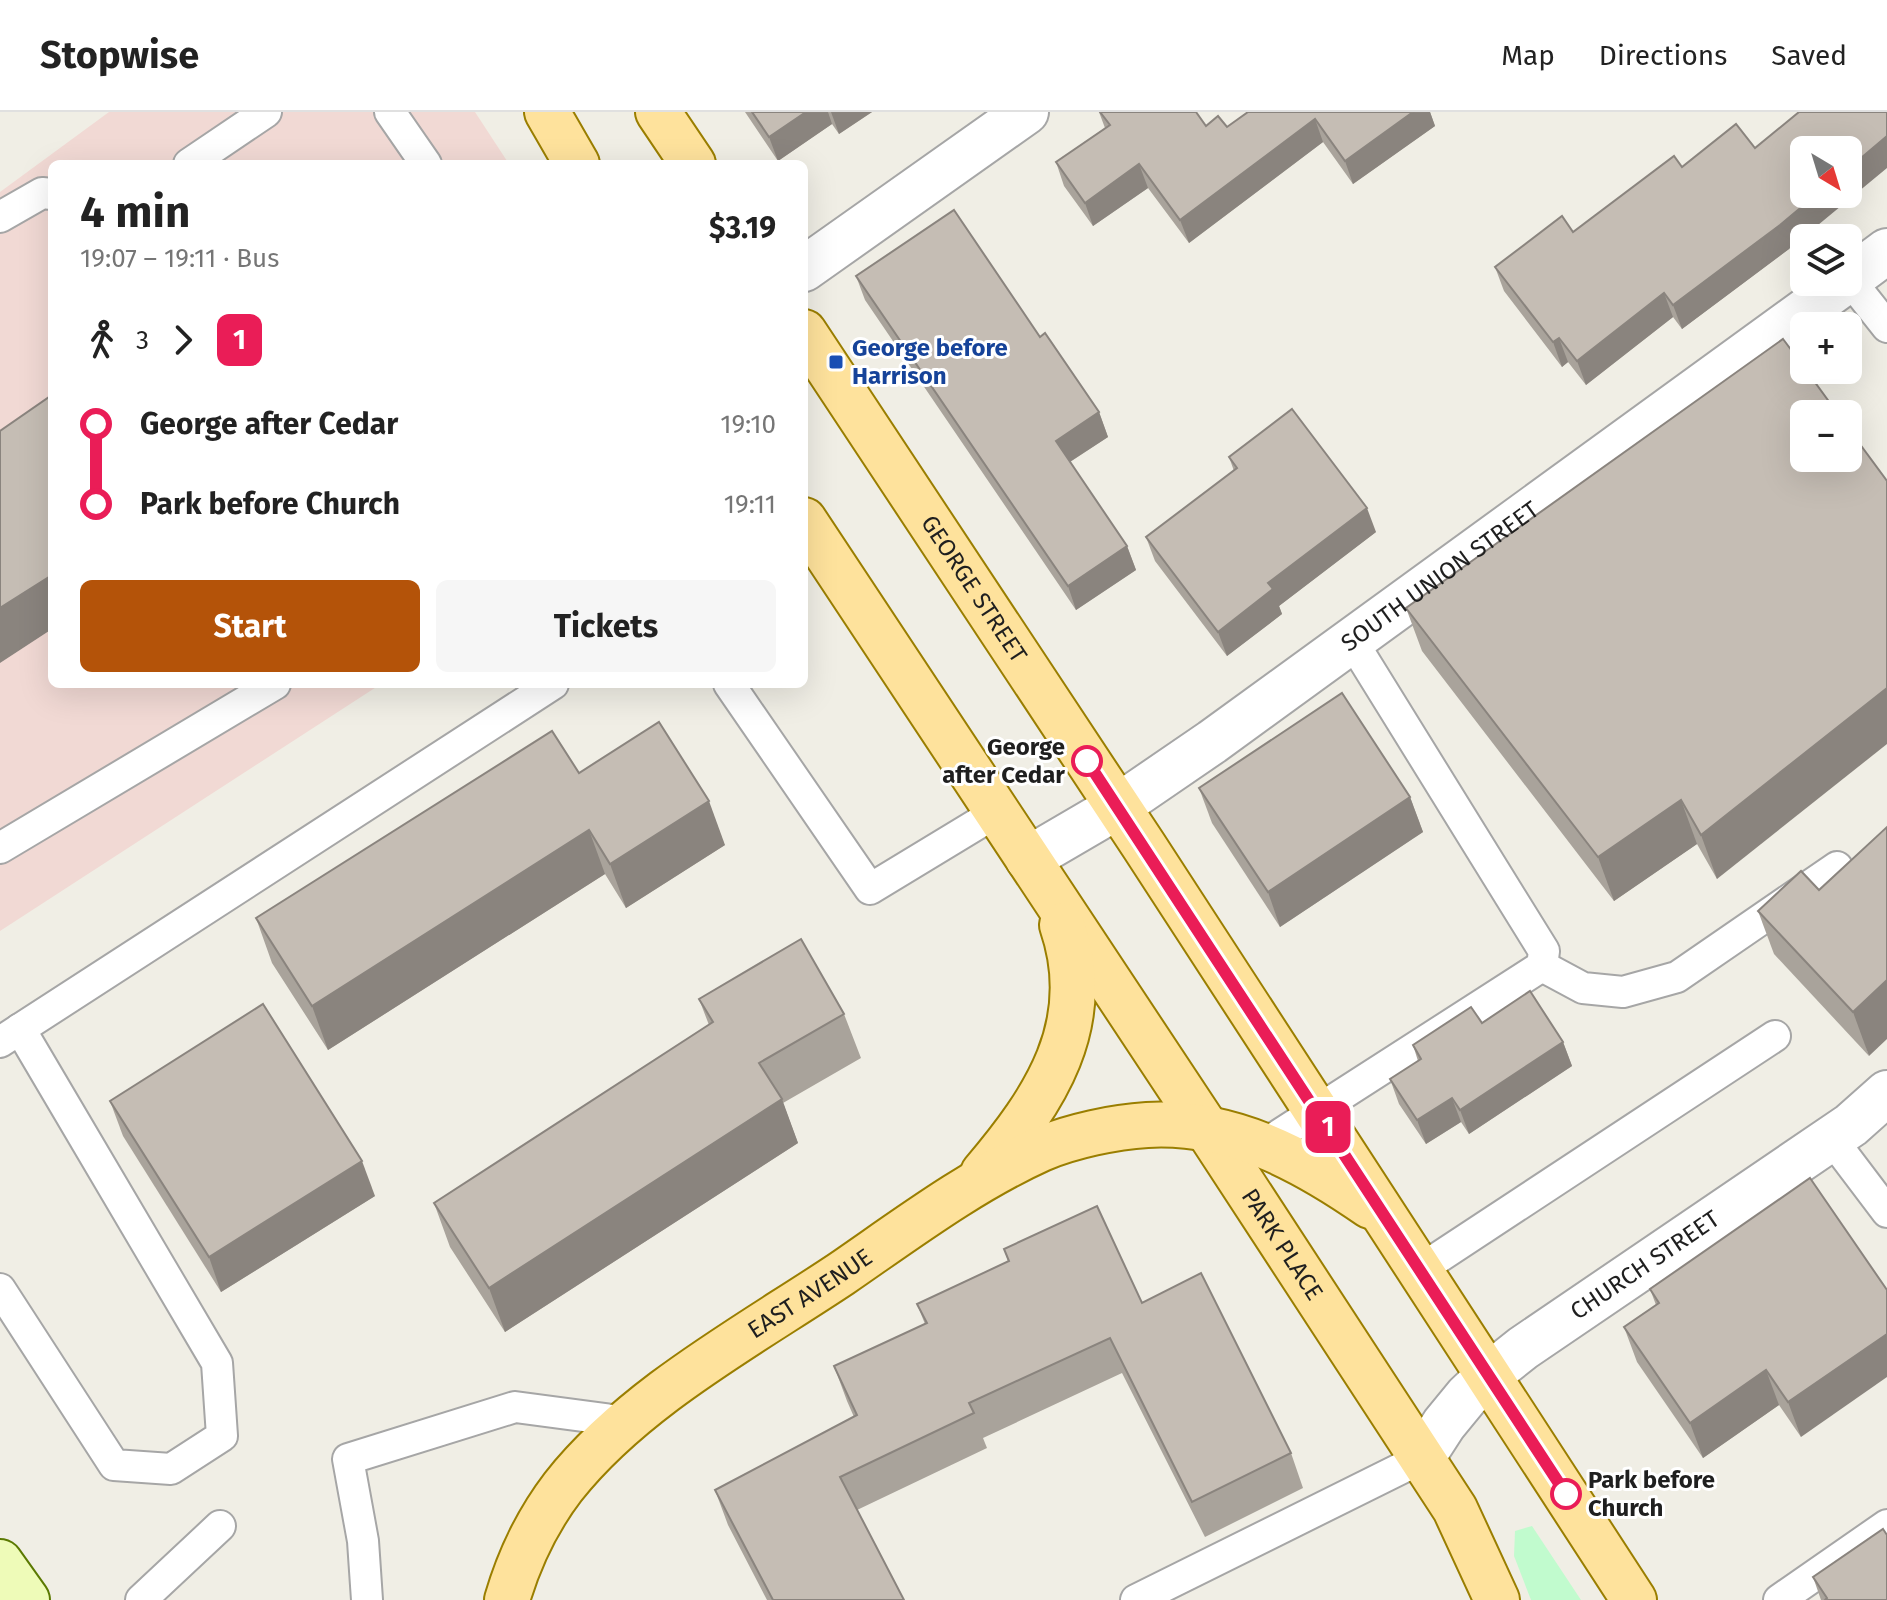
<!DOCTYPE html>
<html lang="en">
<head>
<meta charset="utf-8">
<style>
	:root { --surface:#fff; --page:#f6f6f6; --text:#222; --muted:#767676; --line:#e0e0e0; --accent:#b45309 }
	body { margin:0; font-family:"Fira Sans",sans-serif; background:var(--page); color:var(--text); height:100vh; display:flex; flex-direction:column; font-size:30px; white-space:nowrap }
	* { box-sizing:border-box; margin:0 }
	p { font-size:26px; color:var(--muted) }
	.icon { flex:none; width:44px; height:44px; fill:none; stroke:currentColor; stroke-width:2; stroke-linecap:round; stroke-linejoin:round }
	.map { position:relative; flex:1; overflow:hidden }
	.sheet { position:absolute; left:48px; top:48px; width:760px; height:528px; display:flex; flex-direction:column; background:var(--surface); border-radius:12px; box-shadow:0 8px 32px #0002 }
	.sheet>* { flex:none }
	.badge { padding:0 16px; border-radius:12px; font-size:28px; line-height:52px }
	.needle { width:52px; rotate:142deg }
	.tools { position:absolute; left:1790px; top:24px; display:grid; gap:16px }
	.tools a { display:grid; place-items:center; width:72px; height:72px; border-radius:12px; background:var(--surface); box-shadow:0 8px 32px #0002; font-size:40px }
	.map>.badge { position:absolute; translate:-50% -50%; box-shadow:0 0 0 4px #fff }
	.legs { display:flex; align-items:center; gap:12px; height:88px; padding:0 32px; font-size:26px }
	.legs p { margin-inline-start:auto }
	.head { display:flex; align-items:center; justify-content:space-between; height:136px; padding:0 32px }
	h1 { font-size:44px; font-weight:700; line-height:60px }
	.button { display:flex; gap:16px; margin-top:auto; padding:16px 32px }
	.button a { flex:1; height:92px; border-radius:12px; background:var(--accent); color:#fff; font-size:32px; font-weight:700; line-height:92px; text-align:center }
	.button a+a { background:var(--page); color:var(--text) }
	ul { padding:0 32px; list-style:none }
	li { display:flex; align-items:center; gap:28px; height:80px; font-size:30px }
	li i { display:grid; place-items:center; width:12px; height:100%; margin:0 10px; background:currentColor }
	li i::after { content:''; width:20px; height:20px; margin:-10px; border:6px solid; border-radius:50%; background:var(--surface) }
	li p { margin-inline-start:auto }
	li:first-child i { background:linear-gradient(#0000 50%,currentColor 0) }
	li:last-child i { background:linear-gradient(currentColor 50%,#0000 0) }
	header { display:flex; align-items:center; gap:48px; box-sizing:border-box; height:112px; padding:0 40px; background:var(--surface); border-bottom:2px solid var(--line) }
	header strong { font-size:38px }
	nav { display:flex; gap:44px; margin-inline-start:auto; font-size:28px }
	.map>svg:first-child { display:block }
	.commercial { fill:#f1d9d4 }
	.park { fill:#c1fbce }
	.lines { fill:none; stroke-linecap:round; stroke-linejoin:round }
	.service-casing { stroke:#a6a6a6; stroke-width:34 }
	.minor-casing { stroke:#a6a6a6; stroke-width:48 }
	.secondary-casing { stroke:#5b7902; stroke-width:48 }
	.primary-casing { stroke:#9a7e00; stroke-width:48 }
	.service { stroke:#fff; stroke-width:30 }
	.minor { stroke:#fff; stroke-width:44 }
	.secondary { stroke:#eefbb8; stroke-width:44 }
	.primary { stroke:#fee29c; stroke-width:44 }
	.wall { fill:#a9a39b }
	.shaded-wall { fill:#8a847e }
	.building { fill:#c5bdb4; stroke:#8a847e; stroke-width:2 }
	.line-1-casing { stroke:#fff; stroke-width:18 }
	.line-1 { stroke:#ea1d57; stroke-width:12 }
	.transit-dot { fill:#1a4fb4; stroke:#fff; stroke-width:3 }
	.stop-1-dot { fill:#fff; stroke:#ea1d57; stroke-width:4 }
	.labels { text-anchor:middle; stroke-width:6; stroke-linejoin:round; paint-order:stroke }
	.transit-label { font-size:24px; font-weight:bold; fill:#164399; stroke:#fff; text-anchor:start }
	.street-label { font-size:24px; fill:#1f1f1f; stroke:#fff }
	.stop-label { font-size:24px; font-weight:bold; fill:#1f1f1f; stroke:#fff; text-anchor:end }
</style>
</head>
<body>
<header>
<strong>Stopwise</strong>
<nav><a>Map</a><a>Directions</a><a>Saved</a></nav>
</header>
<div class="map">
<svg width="1887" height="1488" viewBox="0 0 1887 1488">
	<rect width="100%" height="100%" fill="#f0eee5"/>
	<!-- commercial -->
	<path class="commercial" d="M109,0H475L509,52H52V572H381L0,819V80Z"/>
	<!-- park -->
	<path class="park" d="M1532,1414L1581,1488H1531L1514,1444L1515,1419Z"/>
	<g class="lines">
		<defs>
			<g id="service">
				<path d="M390,0L426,52"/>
				<path d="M189,52L266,0"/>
				<path d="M0,105L42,81L52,82"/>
				<path d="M1849,167L1887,215"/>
				<path d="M729,572L870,777L997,700"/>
				<path d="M0,736L275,572"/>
				<path d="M1542,854L1583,876L1623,880L1677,865L1837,755"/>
				<path d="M0,930L553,572"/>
				<path d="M1831,1026L1887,1100"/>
				<path d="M1251,1041L1542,854L1544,839L1352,529"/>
				<path d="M1421,1157L1775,924"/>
				<path d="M0,1177L114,1353L171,1357L222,1324L217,1251L20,917"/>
				<path d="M141,1488L220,1414"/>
				<path d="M367,1488L363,1429L348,1347L515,1295L628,1310"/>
				<path d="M1136,1488L1422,1346"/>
				<path d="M1779,1488L1887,1413"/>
			</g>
			<g id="minor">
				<path d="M804,157L1026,0"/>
				<path d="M1848,168L1887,139"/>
				<path id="s1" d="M1028,747L1117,695L1212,630L1845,170"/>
				<path id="s2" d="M1422,1346L1444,1312L1467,1284L1489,1263L1523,1236L1851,1013L1887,981"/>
			</g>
			<path id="secondary" d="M0,1450L27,1488"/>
			<g id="primary">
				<path d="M547,0L577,52"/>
				<path d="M658,0L693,52"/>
				<path id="s3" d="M804,220L1144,734L1634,1488"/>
				<path id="s4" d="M804,408L1207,1017L1455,1397L1497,1488"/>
				<path d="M983,1061C1045,988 1096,912 1062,813"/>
				<path id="s5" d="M507,1488C519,1447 537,1409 563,1375C633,1286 748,1224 841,1162C905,1118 970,1069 1041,1037C1072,1024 1114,1015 1147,1013C1231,1008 1304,1048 1370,1094"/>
			</g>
		</defs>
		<!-- service casing -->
		<use href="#service" class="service-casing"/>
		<!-- minor casing -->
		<use href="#minor" class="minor-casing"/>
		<!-- secondary casing -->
		<use href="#secondary" class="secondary-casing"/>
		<!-- primary casing -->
		<use href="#primary" class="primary-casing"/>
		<!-- service -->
		<use href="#service" class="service"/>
		<!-- minor -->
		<use href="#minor" class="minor"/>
		<!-- secondary -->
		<use href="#secondary" class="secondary"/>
		<!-- primary -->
		<use href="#primary" class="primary"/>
	</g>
	<!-- wall -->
	<g class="wall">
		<path d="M745,0H872L839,22L832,12L778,49Z"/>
		<path d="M1099,0H1196L1206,14L1227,15L1248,0H1430L1435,14L1353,72L1323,30L1189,131L1148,76L1093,114L1064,74L1056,50L1105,16Z"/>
		<path d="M1682,55L1789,137L1682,217L1673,205L1586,273L1568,250L1562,255L1504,179L1495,155L1573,120Z"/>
		<path d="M856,164L1040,225L1099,300L1108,325L1070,350L1127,434L1136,458L1076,498L865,188Z"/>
		<path d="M1229,345L1376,420L1279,494L1282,502L1227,544L1155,449L1146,425L1234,359Z"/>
		<path d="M1887,369L1717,767L1697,732L1614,789L1422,539L1406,496Z"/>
		<path d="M579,661L725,733L626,796L605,762L328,938L272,851L256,806Z"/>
		<path d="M1199,676L1410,685L1423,720L1280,815L1212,711Z"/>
		<path d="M1819,778L1869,944L1774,842L1758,799Z"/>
		<path d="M699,887L844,902L861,946L783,991L798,1031L505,1220L450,1135L434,1091L709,913Z"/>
		<path d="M1482,911L1563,930L1572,954L1469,1022L1461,1010L1426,1032L1399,992L1390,967L1418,949L1413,933Z"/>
		<path d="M110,989L375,1084L221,1180L123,1024Z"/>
		<path d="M1810,1066L1801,1325L1779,1293L1703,1346L1637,1250L1624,1215L1656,1193L1650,1177Z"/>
		<path d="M1004,1137L1142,1191L1291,1341L1303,1376L1205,1425L1122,1261L983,1326L987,1336L857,1398L904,1488H767L728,1413L715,1378L854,1305L847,1289L834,1254L925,1212L917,1192L1008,1149Z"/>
		<path d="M1813,1465L1887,1488H1821Z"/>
	</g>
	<!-- shaded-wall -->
	<g class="shaded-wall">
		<path d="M806,0H828L832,12L778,49L769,25Z"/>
		<path d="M831,0H872L839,22Z"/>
		<path d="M1413,0H1430L1435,14L1353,72L1345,49Z"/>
		<path d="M1315,7L1323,30L1189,131L1180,108Z"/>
		<path d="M1887,24V56L1789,137L1682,217L1673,193L1817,82H1848V57Z"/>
		<path d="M1139,52L1148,76L1093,114L1085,91Z"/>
		<path d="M1664,181L1673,205L1586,273L1577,249Z"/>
		<path d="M1559,226L1568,250L1562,255L1553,230Z"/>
		<path d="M1099,300L1108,325L1065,353L1056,329Z"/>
		<path d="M1367,396L1376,420L1279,494L1282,502L1227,544L1218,520L1268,471Z"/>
		<path d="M1127,434L1136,458L1076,498L1068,474Z"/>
		<path d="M52,463V517L0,551V496Z"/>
		<path d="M1887,576V632L1717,767L1701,723Z"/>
		<path d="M1410,685L1423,720L1280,815L1268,780Z"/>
		<path d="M1681,688L1697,732L1614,789L1598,745Z"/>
		<path d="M709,689L725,733L626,796L610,752Z"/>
		<path d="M589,718L605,762L328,938L312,894Z"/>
		<path d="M1887,868V927L1869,944L1853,900Z"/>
		<path d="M1563,930L1572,954L1469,1022L1460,998Z"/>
		<path d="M1452,986L1461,1010L1426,1032L1417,1008Z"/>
		<path d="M782,987L798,1031L505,1220L489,1176Z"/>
		<path d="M362,1049L375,1084L221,1180L209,1145Z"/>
		<path d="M1887,1222V1265L1801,1325L1788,1290Z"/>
		<path d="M1766,1258L1779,1293L1703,1346L1690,1311Z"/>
	</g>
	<!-- building -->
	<g class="building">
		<path d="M752,0H806L769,25Z"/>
		<path d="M1100,0H1196L1206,14L1218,4L1227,15L1248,0H1413L1345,49L1315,7L1180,108L1139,52L1085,91L1056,50L1110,13Z"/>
		<path d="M1799,0H1887V24L1848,57V38H1804V82H1817L1780,113L1673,193L1664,181L1577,249L1559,226L1553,230L1495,155L1562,104L1573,120L1674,44L1682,55L1736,12L1755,36Z"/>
		<path d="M954,98L1040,225L1045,221L1099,300L1056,329L1127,434L1068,474L856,164Z"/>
		<path d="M1783,227L1804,255V258H1806L1838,302H1804V346H1848V316L1887,369V576L1701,723L1681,688L1598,745L1406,496Z"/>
		<path d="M52,283V463L0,496V319Z"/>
		<path d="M1292,297L1367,396L1268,471L1273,477L1218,520L1146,425L1237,356L1229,345Z"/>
		<path d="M1342,581L1410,685L1268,780L1199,676Z"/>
		<path d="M659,610L709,689L610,752L589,718L312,894L256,806L552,619L579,661Z"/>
		<path d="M1887,715V868L1853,900L1758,799L1801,759L1819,778Z"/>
		<path d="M801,827L844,902L759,951L782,987L489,1176L434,1091L713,910L699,887Z"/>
		<path d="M1530,879L1563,930L1460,998L1452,986L1417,1008L1390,967L1421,947L1413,933L1471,895L1482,911Z"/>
		<path d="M263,892L362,1049L209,1145L110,989Z"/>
		<path d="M1810,1066L1887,1178V1222L1788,1290L1766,1258L1690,1311L1624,1215L1659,1191L1650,1177Z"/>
		<path d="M1097,1094L1142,1191L1201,1161L1291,1341L1192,1390L1110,1226L969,1291L974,1301L840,1365L904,1488H773L715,1378L857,1303L834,1254L927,1211L917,1192L1009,1149L1004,1137Z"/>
		<path d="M1883,1417L1887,1423V1488H1825L1827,1486L1813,1465Z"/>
	</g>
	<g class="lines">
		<defs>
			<path id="line-1" d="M1087,649L1566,1382"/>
		</defs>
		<!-- line-1 casing -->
		<use href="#line-1" class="line-1-casing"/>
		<!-- line-1 -->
		<use href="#line-1" class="line-1"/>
	</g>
	<!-- markers -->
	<rect class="transit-dot" x="828" y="242" width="16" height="16" rx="4"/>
	<g class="stop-1-dot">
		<circle cx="1087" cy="649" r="14"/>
		<circle cx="1566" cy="1382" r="14"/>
	</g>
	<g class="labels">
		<!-- transit labels -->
		<g class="transit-label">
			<text x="852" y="244">George before<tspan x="852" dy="28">Harrison</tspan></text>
		</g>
		<!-- street labels -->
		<g class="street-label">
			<text dy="8" stroke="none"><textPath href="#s1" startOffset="500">SOUTH UNION STREET</textPath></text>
			<text dy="8" stroke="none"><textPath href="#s3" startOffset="308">GEORGE STREET</textPath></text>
			<text dy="8" stroke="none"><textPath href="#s4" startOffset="868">PARK PLACE</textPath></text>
			<text dy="8" stroke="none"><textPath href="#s2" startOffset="298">CHURCH STREET</textPath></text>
			<text dy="8" stroke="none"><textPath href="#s5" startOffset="442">EAST AVENUE</textPath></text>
		</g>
		<!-- stop labels -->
		<g class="stop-label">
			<text x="1065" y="643">George<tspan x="1065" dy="28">after Cedar</tspan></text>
			<text x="1588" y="1376" text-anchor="start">Park before<tspan x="1588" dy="28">Church</tspan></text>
		</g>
	</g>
</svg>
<div class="tools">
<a><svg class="needle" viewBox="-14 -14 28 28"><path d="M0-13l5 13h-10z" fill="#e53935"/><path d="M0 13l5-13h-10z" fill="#767676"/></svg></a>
<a><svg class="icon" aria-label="layers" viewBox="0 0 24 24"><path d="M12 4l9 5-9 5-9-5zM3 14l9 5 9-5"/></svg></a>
<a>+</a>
<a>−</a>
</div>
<b class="badge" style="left:1328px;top:1015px;background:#ea1d57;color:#fff">1</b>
<section class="sheet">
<div class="head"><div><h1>4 min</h1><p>19:07 – 19:11 · Bus</p></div><b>$3.19</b></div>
<div class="legs"><svg class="icon" aria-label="walk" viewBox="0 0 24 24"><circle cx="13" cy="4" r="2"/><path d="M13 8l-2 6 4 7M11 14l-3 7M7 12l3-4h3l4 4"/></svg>3<svg class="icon" aria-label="forward" viewBox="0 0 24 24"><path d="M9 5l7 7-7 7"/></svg><b class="badge" style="background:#ea1d57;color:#fff">1</b></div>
<ul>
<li><i style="color:#ea1d57"></i><b>George after Cedar</b><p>19:10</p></li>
<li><i style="color:#ea1d57"></i><b>Park before Church</b><p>19:11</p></li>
</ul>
<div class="button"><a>Start</a><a>Tickets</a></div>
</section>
</div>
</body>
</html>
